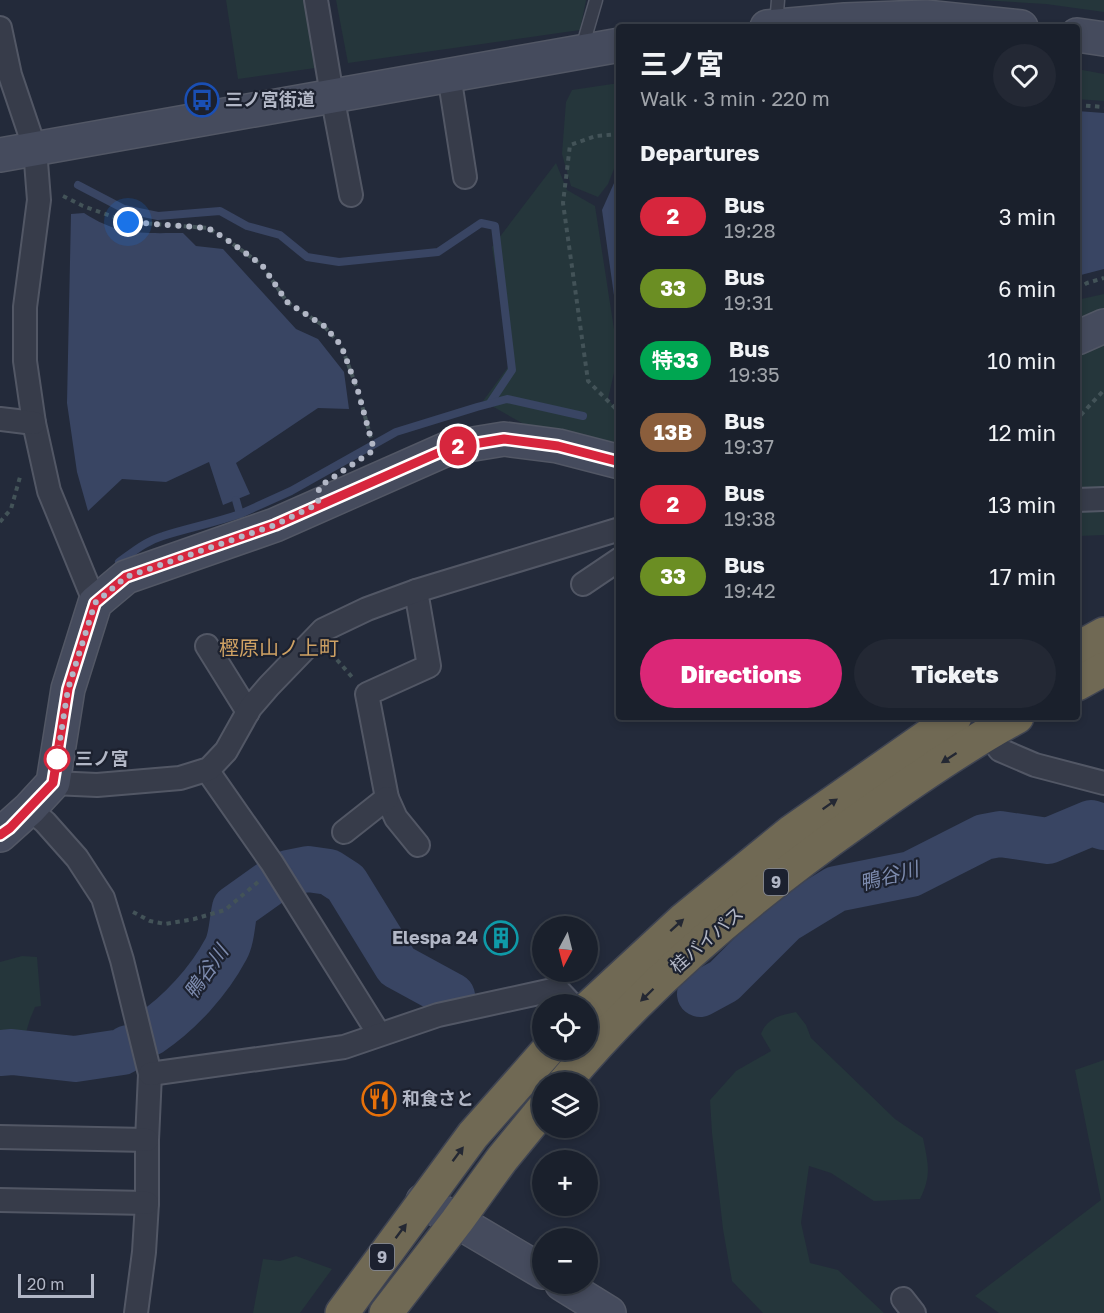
<!DOCTYPE html>
<html lang="en">
<head>
<meta charset="utf-8">
<style>
	:root { --surface:#1a202c; --page:#232834; --text:#f1f3f6; --muted:#9fa3a9; --line:#383e48; --accent:#db2777 }
	body { margin:0; font-family:"Golos Text","Noto Sans JP",sans-serif; background:var(--page); color:var(--text); height:100vh; display:flex; flex-direction:column; font-size:22px; white-space:nowrap }
	* { box-sizing:border-box; margin:0 }
	p { font-size:20px; color:var(--muted) }
	.icon { flex:none; width:33px; height:33px; fill:none; stroke:currentColor; stroke-width:2; stroke-linecap:round; stroke-linejoin:round }
	.map { position:relative; flex:1; overflow:hidden }
	.sheet { position:absolute; left:616px; top:24px; width:464px; height:696px; display:flex; flex-direction:column; background:var(--surface); border-radius:6px; box-shadow:0 3px 9px #0003,0 0 0 2px var(--line) }
	.sheet>* { flex:none }
	.badge { padding:0 12px; border-radius:20px; font-size:21px; line-height:39px }
	.needle { width:39px; rotate:187deg }
	.fabs { position:absolute; left:532px; top:916px; display:grid; gap:12px }
	.fabs a { display:grid; place-items:center; width:66px; height:66px; border-radius:50%; background:var(--surface); box-shadow:0 3px 9px #0003,0 0 0 2px var(--line); font-size:30px }
	.scale { position:absolute; left:18px; bottom:15px; width:76px; box-sizing:border-box; padding-left:6px; border:3px solid #b2b7c6; border-top:0; font-size:16px; line-height:21px; white-space:nowrap; color:#b2b7c6; -webkit-text-stroke:4px #1c212f; paint-order:stroke }
	.you { position:absolute; width:30px; height:30px; margin:-15px; border:4px solid #fff; border-radius:50%; background:#1a73e8; box-shadow:0 0 0 9px #1a73e833 }
	.map>.badge { position:absolute; translate:-50% -50%; box-shadow:0 0 0 3px #fff }
	h2 { padding:0 24px; font-size:22px; line-height:54px }
	.round { display:grid; place-items:center; flex:none; width:63px; height:63px; border-radius:32px; background:var(--page) }
	.headline { display:flex; align-items:center; justify-content:space-between; height:102px; padding:0 24px }
	h1 { font-size:28px; font-weight:800; line-height:45px }
	.primary-button { display:flex; gap:12px; margin-top:auto; padding:12px 24px }
	.primary-button a { flex:1; height:69px; border-radius:36px; background:var(--accent); color:#fff; font-size:24px; font-weight:800; line-height:69px; text-align:center }
	.primary-button a+a { background:var(--page); color:var(--text) }
	ul { padding:0; list-style:none }
	li { display:flex; align-items:center; gap:18px; height:72px; padding:0 24px }
	li div { flex:1 }
	li b { display:block; font-size:22px }
	li em { font-style:normal }
	li .badge { min-width:66px; font-weight:700; text-align:center }
	.map>svg:first-child { display:block }
	.green { fill:#25363b }
	.water { fill:#394563 }
	.lines { fill:none; stroke-linecap:round; stroke-linejoin:round }
	.stream { stroke:#394563; stroke-width:8 }
	.river { stroke:#394563; stroke-width:46 }
	.lane-casing { stroke:#525765; stroke-width:15 }
	.street-casing { stroke:#525765; stroke-width:26 }
	.secondary-casing { stroke:#525765; stroke-width:36 }
	.highway-casing { stroke:#3f4452; stroke-width:36 }
	.path { stroke:#435358; stroke-width:4; stroke-dasharray:4.5 4.5; stroke-linecap:butt }
	.lane { stroke:#373c4a; stroke-width:12 }
	.street { stroke:#373c4a; stroke-width:22 }
	.secondary { stroke:#454b5d; stroke-width:33 }
	.highway { stroke:#706954; stroke-width:33 }
	.oneway { fill:#242833 }
	.line-casing { stroke:#fff; stroke-width:14 }
	.line { stroke:#d7263d; stroke-width:9 }
	.walk { stroke:#b2b7c6; stroke-width:6; stroke-dasharray:0 10.8 }
	.stop-dot { fill:#fff; stroke:#d7263d; stroke-width:3 }
	.labels { text-anchor:middle; stroke-width:4.5; stroke-linejoin:round; paint-order:stroke }
	.shield { fill:#1c212f; stroke:#858a99; stroke-width:1.5 }
	.shield-label { font-size:16px; font-weight:bold; fill:#b2b7c6 }
	.poi-label { font-size:18px; font-weight:bold; fill:#b2b7c6; stroke:#1c212f; text-anchor:start }
	.stop-label { font-size:18px; font-weight:bold; fill:#b2b7c6; stroke:#1c212f; text-anchor:start }
	.street-label { font-size:18px; fill:#b2b7c6; stroke:#1c212f }
	.neighbourhood-label { font-size:20px; fill:#cfa264; stroke:#1c212f }
	.water-label { font-size:20px; font-style:italic; fill:#7c8aad; stroke:#1c212f }
</style>
</head>
<body>
<div class="map">
<svg width="1104" height="1313" viewBox="0 0 1104 1313">
	<rect width="100%" height="100%" fill="#232a3a"/>
	<!-- green -->
	<g class="green">
		<path d="M226,0H304L315,68L238,79Z"/>
		<path d="M336,0H586L580,30L348,63Z"/>
		<path d="M982,0H1104V12L1046,4Z"/>
		<path d="M1077,69L1104,74V101L1077,99Z"/>
		<path d="M619,83V156L608,184L598,197L571,186L562,154L566,102L572,90Z"/>
		<path d="M556,163L567,190L595,206L618,355L608,399L619,413V450L529,427L483,401L511,363L492,247Z"/>
		<path d="M1104,294V535L1077,536V300Z"/>
		<path d="M22,956L37,957L41,1006L35,1007L30,1019L22,1046L0,1047V962Z"/>
		<path d="M796,1012L806,1025L811,1038L895,1119L923,1138C928,1163 932,1175 920,1199L874,1201L831,1173L809,1166L801,1223L810,1263L838,1270L884,1313H763L732,1281L723,1229L712,1133L710,1100L736,1071L771,1051L761,1034C767,1018 780,1015 796,1012Z"/>
		<path d="M1104,1060V1313H999L975,1296L1101,1200L1075,1070Z"/>
		<path d="M296,1256L332,1269L300,1313H253L263,1259L280,1261Z"/>
	</g>
	<!-- water -->
	<g class="water">
		<path d="M1077,111L1104,113V269L1077,276Z"/>
		<path d="M619,172V331L602,210Z"/>
		<path d="M84,213C119,236 143,233 183,233L196,246L223,249L296,329L318,339L344,372L349,409L318,408L236,463L250,494L223,505L209,462L166,482L122,479L88,511L77,472L67,403L71,214Z"/>
	</g>
	<g class="lines">
		<!-- stream -->
		<g class="stream">
			<path d="M78,185L124,209L158,216L220,211L247,226L280,235L307,257L339,262L438,252L481,223L495,226L512,370L490,403"/>
			<path d="M236,500L240,514L291,491L396,432L477,407L507,399L583,416"/>
			<path d="M119,562C133,552 146,541 163,536C188,528 214,523 240,514"/>
		</g>
		<!-- river -->
		<g class="river">
			<path d="M288,873L308,869L329,872L346,883L397,966L452,996"/>
			<path d="M700,994L724,981L785,920L836,889L911,874L984,837L1000,834L1048,841L1091,823L1104,827"/>
			<path d="M150,1033C180,1013 209,981 226,949C232,938 232,921 235,908L273,881"/>
			<path d="M0,1053L12,1052L75,1059L122,1052L128,1048"/>
		</g>
		<defs>
			<g id="lane">
				<path d="M776,25L778,0"/>
				<path d="M582,48L596,0"/>
			</g>
			<g id="street">
				<path d="M316,0L332,95L351,195"/>
				<path d="M0,28L10,75L35,149L39,200L25,307V361L34,423L49,491L95,603"/>
				<path d="M449,75L465,177"/>
				<path d="M0,419L34,423"/>
				<path d="M1077,500L1104,499"/>
				<path d="M583,584L620,559"/>
				<path d="M416,591L429,666L367,694L387,798L396,818L418,845"/>
				<path d="M207,646L248,712"/>
				<path d="M975,717L1000,750L1035,765L1104,783"/>
				<path d="M207,770L272,863L379,1034"/>
				<path d="M53,783L97,785L180,778L209,769L226,751L250,708L269,686L323,630L367,609L416,591L620,529"/>
				<path d="M29,809L45,822L77,858L103,898L122,960L150,1074L147,1140V1203L144,1252L136,1313"/>
				<path d="M344,832L387,798"/>
				<path d="M150,1074L344,1047L438,1015L557,989L572,1005"/>
				<path d="M0,1137L147,1140"/>
				<path d="M0,1200L147,1203"/>
				<path d="M903,1299L914,1313"/>
			</g>
			<g id="secondary">
				<path d="M767,27L845,20L926,17L1021,27"/>
				<path d="M1077,35L1104,39"/>
				<path d="M0,155L620,45"/>
				<path d="M1077,338L1104,326"/>
				<path d="M0,835L29,809L53,783L68,689L95,603L126,577L275,525L449,448L504,439L558,446L620,462"/>
				<path d="M423,1201L543,1272"/>
				<path d="M562,1284L609,1313"/>
			</g>
			<g id="highway">
				<path d="M1077,649L1104,634"/>
				<path d="M1077,684L1104,669"/>
				<path d="M588,1008L683,920L791,832L955,717"/>
				<path d="M564,1083C649,981 752,895 860,819C910,783 962,747 1017,717"/>
				<path d="M342,1313L473,1135L548,1050"/>
				<path d="M386,1313L457,1221L502,1159L543,1109"/>
			</g>
		</defs>
		<!-- lane casing -->
		<use href="#lane" class="lane-casing"/>
		<!-- street casing -->
		<use href="#street" class="street-casing"/>
		<!-- secondary casing -->
		<use href="#secondary" class="secondary-casing"/>
		<!-- highway casing -->
		<use href="#highway" class="highway-casing"/>
		<!-- path -->
		<g class="path">
			<path d="M1077,105L1104,107"/>
			<path d="M620,134L596,136L570,145L563,203L588,381L620,413"/>
			<path d="M63,196L83,206L128,222L208,228L226,239L262,265L287,302L324,326L341,345L358,391L374,449"/>
			<path d="M1077,289L1087,283L1104,278"/>
			<path d="M1077,441L1078,418L1104,390"/>
			<path d="M0,522L11,509L20,477"/>
			<path d="M331,653L352,677"/>
			<path d="M133,912L150,921L165,924L194,919L225,910L258,882"/>
		</g>
		<!-- lane -->
		<use href="#lane" class="lane"/>
		<!-- street -->
		<use href="#street" class="street"/>
		<!-- secondary -->
		<use href="#secondary" class="secondary"/>
		<!-- highway -->
		<use href="#highway" class="highway"/>
	</g>
	<!-- one-way arrows -->
	<defs><path id="oneway-solid" d="M-6-.8H1V-3.2L6.5 0L1 3.2V.8H-6Z" transform="scale(1.5)"/></defs>
	<g class="oneway">
		<use href="#oneway-solid" transform="translate(949 758) rotate(147)"/>
		<use href="#oneway-solid" transform="translate(830 804) rotate(-35)"/>
		<use href="#oneway-solid" transform="translate(677 925) rotate(-42)"/>
		<use href="#oneway-solid" transform="translate(647 995) rotate(136)"/>
		<use href="#oneway-solid" transform="translate(458 1154) rotate(-53)"/>
		<use href="#oneway-solid" transform="translate(401 1231) rotate(-53)"/>
	</g>
	<g class="lines">
		<defs>
			<path id="line" d="M0,835L10,828L53,783L68,689L95,603L126,577L275,525L449,448L504,439L558,446L620,462"/>
		</defs>
		<!-- line casing -->
		<use href="#line" class="line-casing"/>
		<!-- line -->
		<use href="#line" class="line"/>
		<!-- walk -->
		<path class="walk" d="M57,759L68,689L95,603L126,577L275,525L318,504L319,487L374,450L358,391L341,345L324,326L287,302L262,265L226,239L208,228L128,222"/>
	</g>
	<!-- icons -->
	<defs>
		<symbol id="bus-ring" viewBox="-11 -11 22 22"><circle r="9.5" fill="#1c212f" stroke="#1a4fb4" stroke-width="1.5"/><path d="M-5-6H5V4H4V6H2V4H-2V6H-4V4H-5ZM-3.5-4V0h7V-4ZM-3.5 1.2v1.5H-2V1.2ZM2 1.2v1.5H3.5V1.2Z" fill="#1a4fb4"/></symbol>
		<symbol id="building-ring" viewBox="-11 -11 22 22"><circle r="9.5" fill="#1c212f" stroke="#0f9aa8" stroke-width="1.5"/><path d="M-4-6H4V6H1V3H-1V6H-4ZM-2.5-4.3h1.7v1.8h-1.7ZM.8-4.3h1.7v1.8H.8ZM-2.5-1h1.7V.8h-1.7ZM.8-1h1.7V.8H.8Z" fill="#0f9aa8"/></symbol>
		<symbol id="restaurant-ring" viewBox="-11 -11 22 22"><circle r="9.5" fill="#1c212f" stroke="#e8710a" stroke-width="1.5"/><path d="M-5-6h1v4h1v-4h1v4h1v-4h1v5L-1.5 .5V6h-2V.5L-5-1ZM5-6V6H3V1.5H1.5Q1.5-4 5-6Z" fill="#e8710a"/></symbol>
	</defs>
	<g fill-rule="evenodd">
		<use href="#bus-ring" x="183" y="81" width="38" height="38"/>
		<use href="#building-ring" x="482" y="919" width="38" height="38"/>
		<use href="#restaurant-ring" x="360" y="1080" width="38" height="38"/>
	</g>
	<!-- markers -->
	<circle class="stop-dot" cx="57" cy="759" r="12"/>
	<g class="labels">
		<!-- shield labels -->
		<g class="shield">
			<rect x="764" y="869" width="24" height="26" rx="4.5"/>
			<rect x="370" y="1244" width="24" height="26" rx="4.5"/>
		</g>
		<g class="shield-label">
			<text x="776" y="888">9</text>
			<text x="382" y="1263">9</text>
		</g>
		<!-- poi labels -->
		<g class="poi-label">
			<text x="225" y="106">三ノ宮街道</text>
			<text x="478" y="944" text-anchor="end">Elespa 24</text>
			<text x="402" y="1105">和食さと</text>
		</g>
		<!-- stop labels -->
		<g class="stop-label">
			<text x="75" y="765">三ノ宮</text>
		</g>
		<!-- street labels -->
		<g class="street-label">
			<text transform="translate(707 940) rotate(-41)" y="6">桂バイパス</text>
		</g>
		<!-- neighbourhood labels -->
		<g class="neighbourhood-label">
			<text x="279" y="655">樫原山ノ上町</text>
		</g>
		<!-- water labels -->
		<g class="water-label">
			<text transform="translate(889 876) rotate(-15)" y="7">鴨谷川</text>
			<text transform="translate(206 972) rotate(-55)" y="7">鴨谷川</text>
		</g>
	</g>
</svg>
<div class="fabs">
<a><svg class="needle" viewBox="-14 -14 28 28"><path d="M0-13l5 13h-10z" fill="#e53935"/><path d="M0 13l5-13h-10z" fill="#9fa3a9"/></svg></a>
<a><svg class="icon" aria-label="locate" viewBox="0 0 24 24"><circle cx="12" cy="12" r="6"/><path d="M12 2v4M12 18v4M2 12h4M18 12h4"/></svg></a>
<a><svg class="icon" aria-label="layers" viewBox="0 0 24 24"><path d="M12 4l9 5-9 5-9-5zM3 14l9 5 9-5"/></svg></a>
<a>+</a>
<a>−</a>
</div>
<div class="scale">20 m</div>
<div class="you" style="left:128px;top:222px"></div>
<b class="badge" style="left:458px;top:446px;background:#d7263d;color:#fff">2</b>
<section class="sheet">
<div class="headline"><div><h1>三ノ宮</h1><p>Walk · 3 min · 220 m</p></div><a class="round"><svg class="icon" aria-label="heart" viewBox="0 0 24 24"><path d="M12 20l-8-8c-3-5 5-10 8-4 3-6 11-1 8 4z"/></svg></a></div>
<h2>Departures</h2>
<ul>
<li><span class="badge" style="background:#d7263d;color:#fff">2</span><div><b>Bus</b><p>19:28</p></div><em>3 min</em></li>
<li><span class="badge" style="background:#6b8e23;color:#fff">33</span><div><b>Bus</b><p>19:31</p></div><em>6 min</em></li>
<li><span class="badge" style="background:#00a651;color:#fff">特33</span><div><b>Bus</b><p>19:35</p></div><em>10 min</em></li>
<li><span class="badge" style="background:#8b5e3c;color:#fff">13B</span><div><b>Bus</b><p>19:37</p></div><em>12 min</em></li>
<li><span class="badge" style="background:#d7263d;color:#fff">2</span><div><b>Bus</b><p>19:38</p></div><em>13 min</em></li>
<li><span class="badge" style="background:#6b8e23;color:#fff">33</span><div><b>Bus</b><p>19:42</p></div><em>17 min</em></li>
</ul>
<div class="primary-button"><a>Directions</a><a>Tickets</a></div>
</section>
</div>
</body>
</html>
